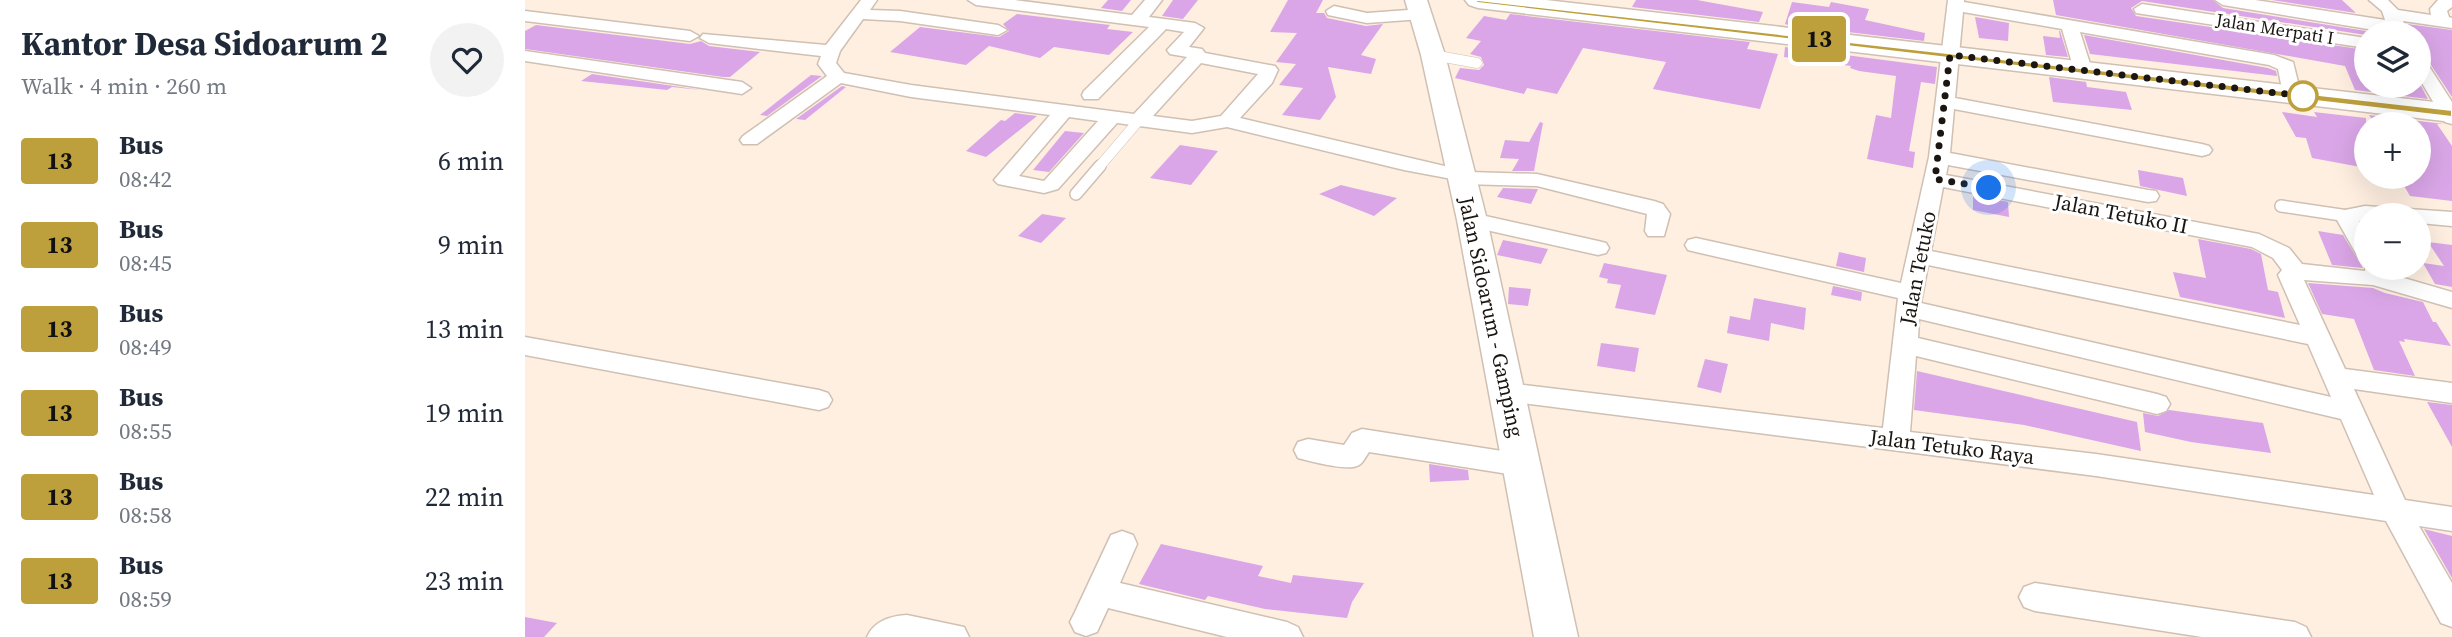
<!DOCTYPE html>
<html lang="en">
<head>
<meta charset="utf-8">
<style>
	:root { --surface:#fff; --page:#f2f2f3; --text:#1f2937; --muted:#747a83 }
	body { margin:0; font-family:"Source Serif 4",serif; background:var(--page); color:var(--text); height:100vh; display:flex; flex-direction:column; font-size:26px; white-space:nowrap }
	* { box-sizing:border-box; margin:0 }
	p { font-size:23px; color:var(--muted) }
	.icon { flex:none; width:38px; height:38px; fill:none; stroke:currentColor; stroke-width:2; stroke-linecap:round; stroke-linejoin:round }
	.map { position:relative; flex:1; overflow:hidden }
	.drawer { display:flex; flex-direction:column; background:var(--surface); width:525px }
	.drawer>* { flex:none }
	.badge { padding:0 14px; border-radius:5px; font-size:24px; line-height:46px }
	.fabs { position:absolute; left:1829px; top:21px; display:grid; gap:14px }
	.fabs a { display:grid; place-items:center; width:77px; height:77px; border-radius:50%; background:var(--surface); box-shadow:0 7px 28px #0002; font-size:35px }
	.you { position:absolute; width:35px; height:35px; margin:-18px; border:5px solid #fff; border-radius:50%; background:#1a73e8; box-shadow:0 0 0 10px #1a73e833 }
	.map>.badge { position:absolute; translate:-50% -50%; box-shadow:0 0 0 4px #fff }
	.round { display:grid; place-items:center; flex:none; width:74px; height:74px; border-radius:37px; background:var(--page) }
	.overview { display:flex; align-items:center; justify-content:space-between; height:119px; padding:0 21px }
	h1 { font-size:33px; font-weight:700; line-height:52px }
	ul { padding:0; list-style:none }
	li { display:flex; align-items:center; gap:21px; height:84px; padding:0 21px }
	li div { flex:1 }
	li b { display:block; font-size:26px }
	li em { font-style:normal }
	li .badge { min-width:77px; font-weight:700; text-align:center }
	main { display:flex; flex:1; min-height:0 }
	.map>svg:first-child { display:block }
	.building { fill:#daa6e7 }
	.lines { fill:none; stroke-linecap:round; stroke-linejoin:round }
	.service-far1-casing { stroke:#cfc0b3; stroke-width:11 }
	.service-casing { stroke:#cfc0b3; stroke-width:14 }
	.minor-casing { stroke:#cfc0b3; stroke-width:3 }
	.secondary-casing { stroke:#cfc0b3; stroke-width:3 }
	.primary-casing { stroke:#cfc0b3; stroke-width:3 }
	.service-far1 { stroke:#fff; stroke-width:10 }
	.service { stroke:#fff; stroke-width:11 }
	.minor { fill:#fff; fill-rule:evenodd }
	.secondary { fill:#fff; fill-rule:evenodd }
	.primary { fill:#fff; fill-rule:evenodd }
	.line { fill:#bd9f3c; stroke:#fff; stroke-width:2 }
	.walk { stroke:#1b1611; stroke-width:7; stroke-dasharray:0 12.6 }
	.stop-dot { fill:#fff; stroke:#bd9f3c; stroke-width:3.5 }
	.labels { text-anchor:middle; stroke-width:6; stroke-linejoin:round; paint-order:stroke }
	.far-street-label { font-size:18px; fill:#1b1611; stroke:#fff }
	.street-label { font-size:21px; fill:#1b1611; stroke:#fff }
</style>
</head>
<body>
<main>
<section class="drawer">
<div class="overview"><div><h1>Kantor Desa Sidoarum 2</h1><p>Walk · 4 min · 260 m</p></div><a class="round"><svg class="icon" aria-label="heart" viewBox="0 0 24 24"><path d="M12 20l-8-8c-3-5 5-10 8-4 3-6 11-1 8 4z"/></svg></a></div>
<ul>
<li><span class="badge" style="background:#bd9f3c;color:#111">13</span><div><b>Bus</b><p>08:42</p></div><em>6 min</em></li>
<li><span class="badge" style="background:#bd9f3c;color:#111">13</span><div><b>Bus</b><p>08:45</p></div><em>9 min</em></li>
<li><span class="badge" style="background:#bd9f3c;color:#111">13</span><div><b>Bus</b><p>08:49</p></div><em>13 min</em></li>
<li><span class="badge" style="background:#bd9f3c;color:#111">13</span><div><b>Bus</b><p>08:55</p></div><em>19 min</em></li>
<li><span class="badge" style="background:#bd9f3c;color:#111">13</span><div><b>Bus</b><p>08:58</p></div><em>22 min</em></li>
<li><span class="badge" style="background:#bd9f3c;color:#111">13</span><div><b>Bus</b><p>08:59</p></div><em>23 min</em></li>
</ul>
</section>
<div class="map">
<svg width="1927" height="637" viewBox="0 0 1927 637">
	<rect width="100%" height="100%" fill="#feefe1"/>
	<!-- building -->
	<g class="building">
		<path d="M583,0H606L597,11L576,8Z"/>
		<path d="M648,0H673L658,19L637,16Z"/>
		<path d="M763,0H798L791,13H799L802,18L841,26L858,24L836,55L851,59L846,74L803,67L811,97L795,120L757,115L778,88L754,85L771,64L751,62L772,33L745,32Z"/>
		<path d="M1111,0H1172L1238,12L1234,22L1107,7Z"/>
		<path d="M1528,0H1688L1698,8L1841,31V35L1617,1L1606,8L1611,16L1841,50V86H1896L1903,99L1830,90L1820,66L1531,15Z"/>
		<path d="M1747,0H1817L1831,13Z"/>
		<path d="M1267,2L1304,7L1306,2L1344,9L1340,20L1400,33L1399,41L1263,25L1260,24Z"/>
		<path d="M492,14L585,25L582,29L608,32L584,55L529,47L515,58L464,46L441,65L365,52L395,27L474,37L484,31L478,24Z"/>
		<path d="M985,14L1225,42L1222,49L1253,54L1235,109L1128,89L1141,62L1058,48L1032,94L1002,88L999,94L930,78L935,68L954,70L959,65L956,57L945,54L956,41L941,38L959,16L981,20Z"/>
		<path d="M1450,17L1484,23L1483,41L1454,38Z"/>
		<path d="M1882,24L1927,30V97L1902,59L1894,57V33H1883Z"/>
		<path d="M11,25L165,44L176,41L184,46L235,52L205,77H198L0,49V31Z"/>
		<path d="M1534,31H1535L1543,57L1521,55L1518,36L1535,38Z"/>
		<path d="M1559,35L1743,68L1751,71L1752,76L1565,54Z"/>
		<path d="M1260,47L1412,67L1410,84L1396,82L1384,151L1390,152L1388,168L1342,159L1351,115L1366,118L1371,76L1334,71L1325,68L1326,66L1259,57Z"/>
		<path d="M67,74L176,90L147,87L142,90L56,81Z"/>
		<path d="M286,75L297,76L242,116L235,115Z"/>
		<path d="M1524,77L1561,82L1562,87L1601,92L1607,110L1528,102Z"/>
		<path d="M317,86L321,87L280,120L271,119Z"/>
		<path d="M1757,112L1792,117L1789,112L1841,118V168L1787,158L1781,138L1771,137Z"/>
		<path d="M490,113L512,116L461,157L441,151L476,120L480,121Z"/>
		<path d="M1844,115L1919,124H1912L1927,146V201L1885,196L1874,177H1894V124H1850Z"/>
		<path d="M1015,122L1018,123L1009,171H987L994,159L975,158L980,140L1004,142Z"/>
		<path d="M540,131L559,133L524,172L508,170Z"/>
		<path d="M655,145L693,151L666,185L625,178Z"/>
		<path d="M1613,170L1658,178L1662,196L1615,186Z"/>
		<path d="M816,185L828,188L872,198L849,216L794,194Z"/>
		<path d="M978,188L1012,189H1013L1006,204L972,197Z"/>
		<path d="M1448,195L1483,202L1484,217L1448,210Z"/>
		<path d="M517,214L541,218L516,243L493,236Z"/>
		<path d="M1793,231L1818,235L1838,268L1807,265Z"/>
		<path d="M1673,239L1726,249L1736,254L1743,290L1753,292L1760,318L1655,297L1648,272L1681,278Z"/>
		<path d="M978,240L1023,249L1016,264L972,255Z"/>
		<path d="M1903,242L1927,245V287L1910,284L1898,263L1919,266Z"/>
		<path d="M1314,252L1341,258L1339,272L1311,266Z"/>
		<path d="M1079,263L1142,275L1130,315L1090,308L1096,285L1082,283L1083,279L1074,277Z"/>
		<path d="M1783,283L1848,288L1860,293L1898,302L1908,322H1911L1926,346L1879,339L1880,342L1874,341L1890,376L1849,370L1829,319L1797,314Z"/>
		<path d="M1308,286L1337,292L1336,301L1306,295Z"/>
		<path d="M984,287L1006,289L1003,306L983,304Z"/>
		<path d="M1229,298L1281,308L1279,330L1246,323L1244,341L1202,333L1205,316L1225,320Z"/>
		<path d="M1076,343L1114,348L1110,372L1072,366Z"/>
		<path d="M1180,359L1203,364L1196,393L1172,387Z"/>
		<path d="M1392,371L1612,422L1616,451L1499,425L1389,410Z"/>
		<path d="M1902,402L1927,405V447Z"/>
		<path d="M1644,410L1738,423L1746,453L1666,442L1620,432L1618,413L1633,416Z"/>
		<path d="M904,464L943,470L944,480L905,482Z"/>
		<path d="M1899,529L1927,536V578Z"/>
		<path d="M636,544L738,566L733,576L766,583L768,575L839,583L827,602L822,618L740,609L683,596L680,600L614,584Z"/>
		<path d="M0,617L32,623L19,637H0Z"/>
	</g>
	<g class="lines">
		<defs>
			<g id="service-far1">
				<path d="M908,55L952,63"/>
				<path d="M574,167L615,119"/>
			</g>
			<g id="service">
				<path d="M551,194L575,166"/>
				<path d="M1756,206L1823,216"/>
			</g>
			<g id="minor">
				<path d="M336,0H352L345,10L375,11L473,25L482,30L473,35L375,21L338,19L315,51L311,63L319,73L386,85L609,114L662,57L645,54L642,50L659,32L641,29L573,99H559L557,95L559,91L624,27L451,5L443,0H490L607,15L620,0H637L624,17L670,23L679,28L664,47L677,49L680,53L750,66L753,70L747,83L715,118L945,172L1012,174L1129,201L1138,204L1145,214L1139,236H1123L1120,231L1122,214L1012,186L937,184L927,179L879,170L702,127L667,133L592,123L533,189L519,193L473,184L469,180L525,115L386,97L316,83L232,144H218L215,140L218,136L302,76L293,64L296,56L184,43L175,38L178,34L301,45ZM676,63L733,74L696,116L667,121L628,116ZM544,117L573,121L519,181L494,176Z"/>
				<path d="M1423,0H1439V2L1749,55L1768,62L1776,94L1767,100L1758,94L1753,69L1744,65L1555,32L1567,70L1558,75L1549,70L1537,29L1438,12L1430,98L1677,144L1684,146L1687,150L1684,154L1677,156L1429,109L1425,153L1623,190L1631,191L1634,196L1631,201L1623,202L1423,165L1421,175L1734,234L1764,248L1777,264L1840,271L1841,264V268H1861L1865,274L1927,292V308L1848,285L1779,280L1820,369L1927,383V403L1829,389L1880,500L1927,507V531L1894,526L1927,583V627L1916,623L1861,521L1571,476L973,400L969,393L973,386L982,383L1358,428L1373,298L1171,252L1163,250L1160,245L1163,240L1171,238L1376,283L1404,157ZM1418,187L1727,247L1748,258L1757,270L1753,275L1775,325L1406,251ZM1403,265L1783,344L1806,397L1396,303ZM1394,319L1816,419L1849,495L1571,454L1385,432L1391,356L1632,414L1641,411L1645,404L1641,397L1632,394L1393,338Z"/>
				<path d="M1690,0H1730L1860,20L1857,11L1844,0H1863L1873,10L1906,15L1905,9L1913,0H1927V7L1922,11L1924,17L1927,18V28L1878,21L1882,30L1879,33H1867L1698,5Z"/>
				<path d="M1617,4L1841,38V48L1611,13L1609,9Z"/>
				<path d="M809,6L842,13L897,9L905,14L897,19L842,23L803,15L801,11Z"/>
				<path d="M0,11L165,31L174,36L165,41L0,21Z"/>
				<path d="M0,51L217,82L226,88L217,94L0,61Z"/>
				<path d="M1894,59L1900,60L1927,102V124L1920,122L1894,78Z"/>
				<path d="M1840,206L1927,212V226L1894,223V215H1841V220L1834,221L1841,232V259L1833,257L1812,220L1815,211Z"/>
				<path d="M947,213L1073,241L1081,243L1084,248L1081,253L1073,255L939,225L936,220L939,215Z"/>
				<path d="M0,337L294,390L303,393L307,400L303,407L294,410L0,355Z"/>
				<path d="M837,429L996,454L1006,457L1010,465L1006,473L996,476L844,452C841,456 838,463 834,465C824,472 785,461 773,458L769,450L773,442L783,439L819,445L827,433Z"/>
				<path d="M597,531L608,535L612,544L595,583L762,622L773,627L778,637H702L583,608L572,632L561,636L550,632L545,622L550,612L586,535Z"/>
				<path d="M1510,583L1770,622L1781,627L1786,637H1677L1510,611L1499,607L1494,597L1499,587Z"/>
				<path d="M382,615L439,627L444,637H342C349,621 365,616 382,615Z"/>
			</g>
			<path id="secondary" d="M880,0H902L920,55L962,220L1053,637H1009L932,220L896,55Z"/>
			<path id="primary" d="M940,0H1021L1927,104V122L953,8L944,5Z"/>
		</defs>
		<!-- service-far1 casing -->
		<use href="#service-far1" class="service-far1-casing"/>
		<!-- service casing -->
		<use href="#service" class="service-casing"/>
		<!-- minor casing -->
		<use href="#minor" class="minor-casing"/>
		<!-- secondary casing -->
		<use href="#secondary" class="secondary-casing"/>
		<!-- primary casing -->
		<use href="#primary" class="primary-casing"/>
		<!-- service-far1 -->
		<use href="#service-far1" class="service-far1"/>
		<!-- service -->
		<use href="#service" class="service"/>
		<!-- minor -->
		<use href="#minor" class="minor"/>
		<!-- secondary -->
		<use href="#secondary" class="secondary"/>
		<!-- primary -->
		<use href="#primary" class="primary"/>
	</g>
	<!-- line -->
	<path class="line" d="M948,0H953L1927,110V117L953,3Z"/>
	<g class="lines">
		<!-- walk -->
		<path class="walk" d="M1464,188L1410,179L1425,55L1778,96"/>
	</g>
	<!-- markers -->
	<circle class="stop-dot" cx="1778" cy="96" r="14"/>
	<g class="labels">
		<!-- far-street labels -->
		<g class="far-street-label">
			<text transform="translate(1750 29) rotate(9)" y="6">Jalan Merpati I</text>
		</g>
		<!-- street labels -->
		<g class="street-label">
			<text transform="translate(1596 214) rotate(11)" y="7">Jalan Tetuko II</text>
			<text transform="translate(1393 268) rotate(-79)" y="7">Jalan Tetuko</text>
			<text transform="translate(966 317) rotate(78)" y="7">Jalan Sidoarum - Gamping</text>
			<text transform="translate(1427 447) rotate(7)" y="7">Jalan Tetuko Raya</text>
		</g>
	</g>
</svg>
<div class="fabs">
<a><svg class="icon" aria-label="layers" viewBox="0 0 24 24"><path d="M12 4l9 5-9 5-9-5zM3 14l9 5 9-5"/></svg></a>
<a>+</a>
<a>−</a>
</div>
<div class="you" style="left:1464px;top:188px"></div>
<b class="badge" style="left:1294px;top:39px;background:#bd9f3c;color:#111">13</b>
</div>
</main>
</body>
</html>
